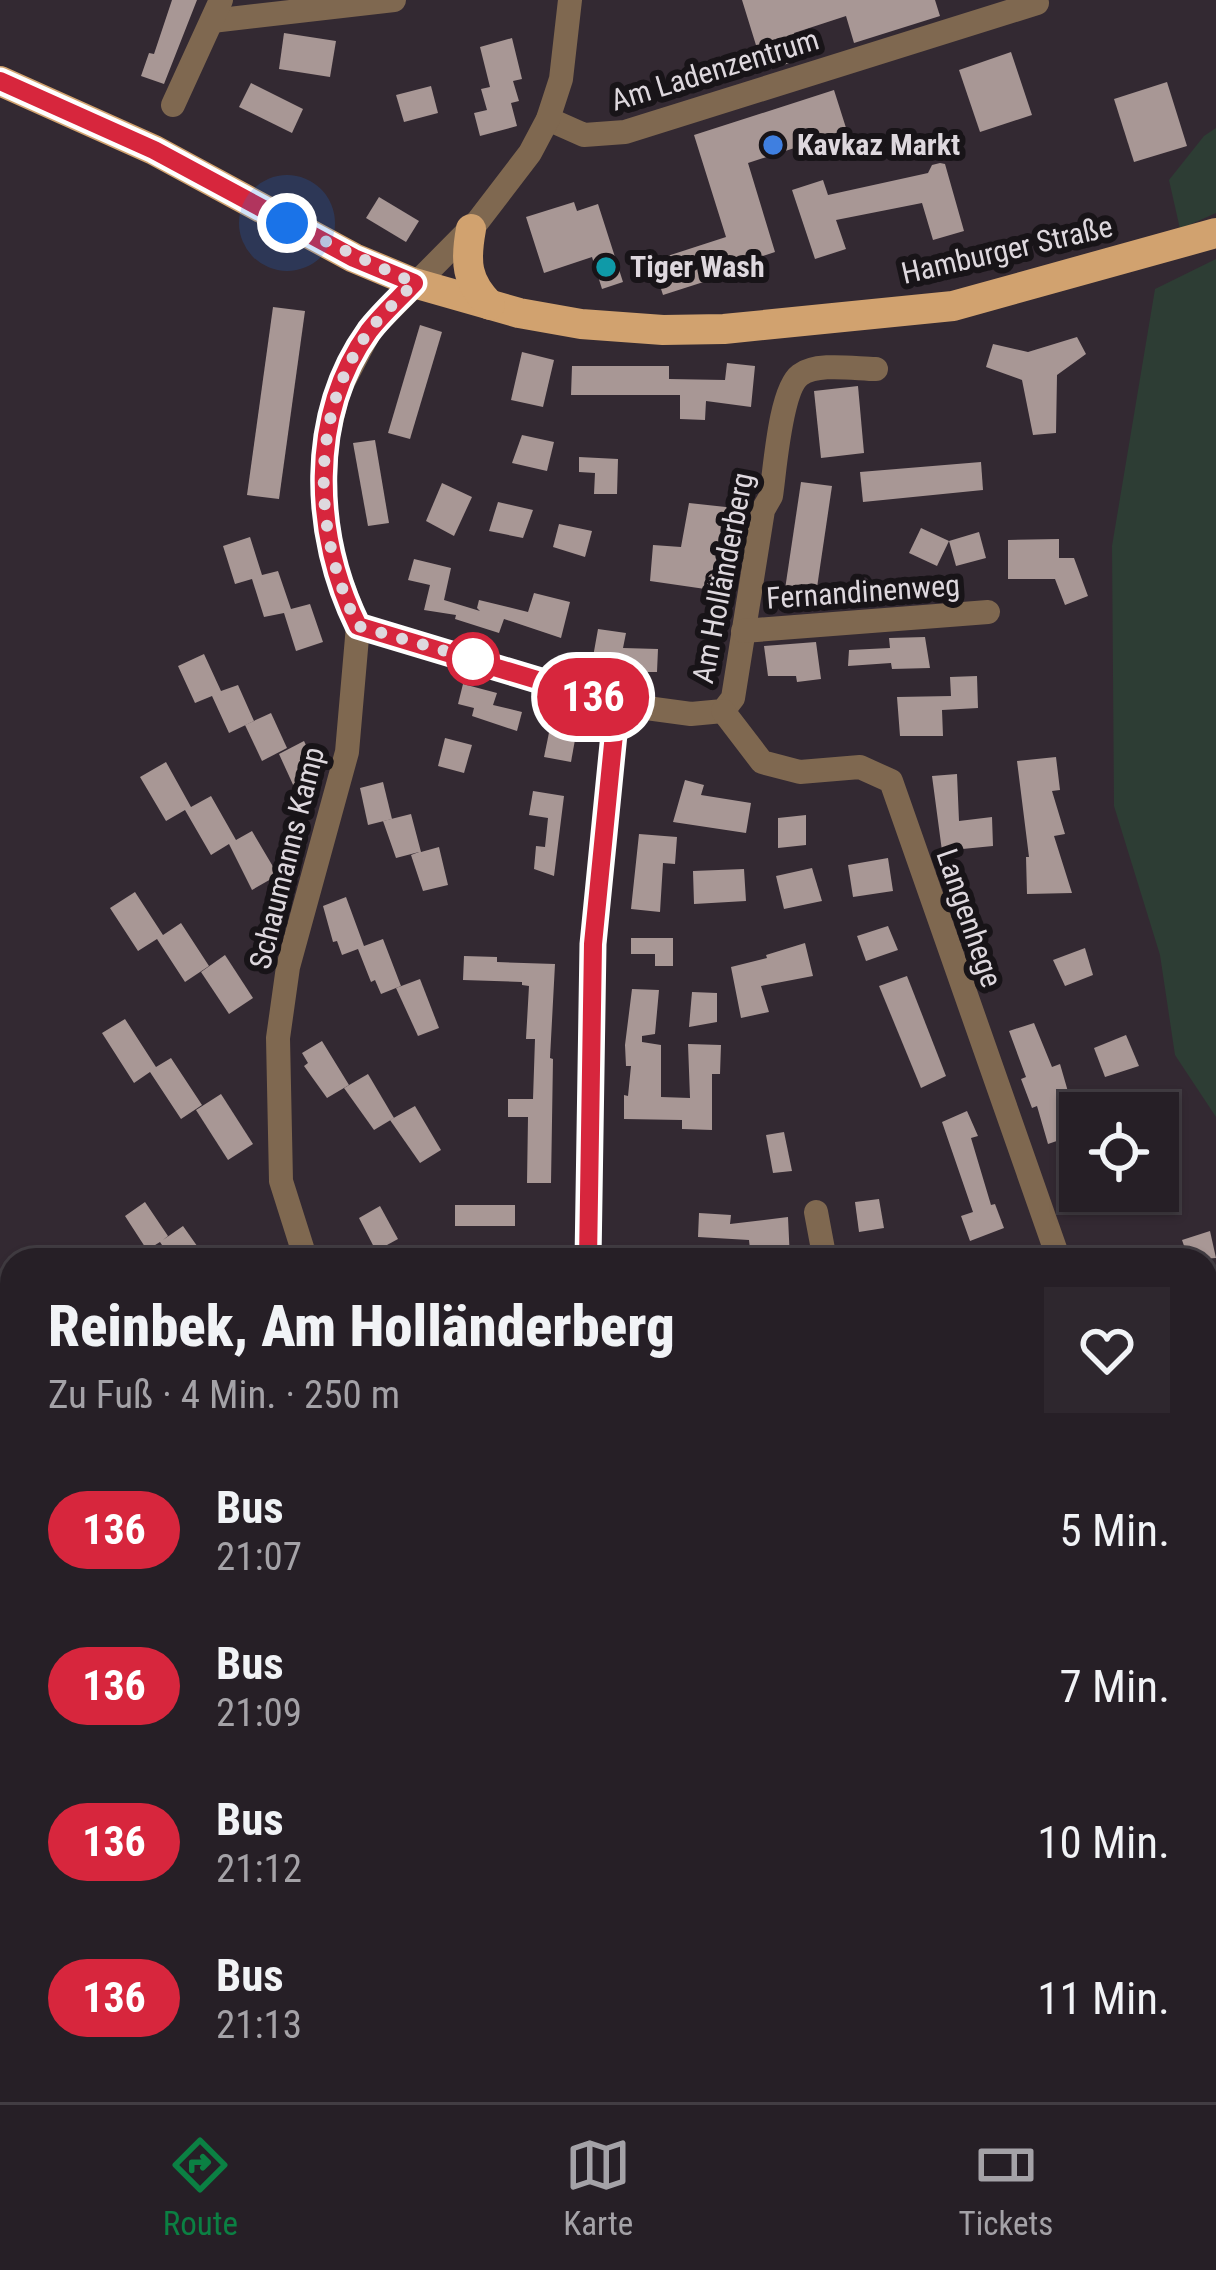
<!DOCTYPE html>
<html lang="de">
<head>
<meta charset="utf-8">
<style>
	:root { --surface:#261f26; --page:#2e272e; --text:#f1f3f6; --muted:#a4a2a7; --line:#423d43; --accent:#0b8043 }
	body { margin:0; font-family:"Roboto Condensed",sans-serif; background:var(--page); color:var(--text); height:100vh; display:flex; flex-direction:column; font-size:45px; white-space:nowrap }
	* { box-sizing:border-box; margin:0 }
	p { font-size:39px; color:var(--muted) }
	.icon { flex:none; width:66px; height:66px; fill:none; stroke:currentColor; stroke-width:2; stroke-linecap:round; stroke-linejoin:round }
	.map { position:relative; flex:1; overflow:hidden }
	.panel { position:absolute; left:0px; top:1248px; width:1218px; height:855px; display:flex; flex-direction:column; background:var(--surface); border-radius:36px 36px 0 0; box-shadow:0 3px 9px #0004,0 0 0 3px var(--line) }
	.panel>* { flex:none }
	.badge { padding:0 24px; border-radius:39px; font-size:42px; line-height:78px }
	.tools { position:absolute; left:1059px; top:1092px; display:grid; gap:24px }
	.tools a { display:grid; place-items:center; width:120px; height:120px; border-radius:0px; background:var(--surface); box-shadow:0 3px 9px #0004,0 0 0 3px var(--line); font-size:60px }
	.you { position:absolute; width:60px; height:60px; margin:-30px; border:9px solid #fff; border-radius:50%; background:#1a73e8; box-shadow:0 0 0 18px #1a73e833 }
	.map>.badge { position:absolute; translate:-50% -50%; box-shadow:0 0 0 6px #fff }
	.round { display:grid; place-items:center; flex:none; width:126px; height:126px; border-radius:0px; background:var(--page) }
	.overview { display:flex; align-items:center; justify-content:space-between; height:204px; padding:0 48px }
	h1 { font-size:57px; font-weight:800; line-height:90px }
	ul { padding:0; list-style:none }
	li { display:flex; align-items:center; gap:36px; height:156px; padding:0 48px }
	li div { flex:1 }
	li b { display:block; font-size:45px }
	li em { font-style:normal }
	li .badge { min-width:132px; font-weight:700; text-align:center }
	.tabs { display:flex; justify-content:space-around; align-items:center; height:168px; border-top:3px solid var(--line); background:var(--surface); font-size:33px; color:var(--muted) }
	.tabs a { display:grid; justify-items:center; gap:6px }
	.tabs .on { color:var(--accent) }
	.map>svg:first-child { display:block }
	.green { fill:#2d3d34 }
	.building { fill:#a89795 }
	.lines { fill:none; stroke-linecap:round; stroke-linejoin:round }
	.minor { stroke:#7f6850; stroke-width:24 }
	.major { stroke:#d1a26f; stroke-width:30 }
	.line-casing { stroke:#fff; stroke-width:27 }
	.line { stroke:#d7263d; stroke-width:18 }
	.walk { stroke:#ded8de; stroke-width:12; stroke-dasharray:0 21.6 }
	.shop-dot { fill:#3f7fe0; stroke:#181418; stroke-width:4.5 }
	.culture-dot { fill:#0f9aa8; stroke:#181418; stroke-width:4.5 }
	.stop-dot { fill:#fff; stroke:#d7263d; stroke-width:6 }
	.labels { text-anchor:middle; stroke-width:12; stroke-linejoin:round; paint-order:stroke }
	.street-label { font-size:30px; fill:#ded8de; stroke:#181418 }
	.poi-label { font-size:30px; font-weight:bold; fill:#ded8de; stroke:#181418; text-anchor:start }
</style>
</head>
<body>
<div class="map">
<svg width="1216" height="2102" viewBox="0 0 1216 2102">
	<rect width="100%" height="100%" fill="#332932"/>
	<!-- green -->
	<g class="green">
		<path d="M1216,128V213L1180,229L1169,180L1204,136Z"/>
		<path d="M1216,259V1117L1175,1055L1160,955L1114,806L1112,546L1155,289Z"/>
	</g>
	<!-- building -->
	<g class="building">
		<path d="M172,0H197L164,84L141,76L149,53L154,54Z"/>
		<path d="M742,0H935L940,16L854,43L846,16L794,33L802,59L764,71Z"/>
		<path d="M284,33L336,41L330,77L279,69Z"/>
		<path d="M512,38L522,79L513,81L519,101L511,103L517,126L480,136L474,113L487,110L481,89L490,87L480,47Z"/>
		<path d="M1011,52L1032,115L980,132L959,70Z"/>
		<path d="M1167,82L1187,146L1134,162L1114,99Z"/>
		<path d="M251,83L303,109L292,133L239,107Z"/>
		<path d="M431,86L438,113L404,122L396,95Z"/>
		<path d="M834,90L847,131L748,163L775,252L742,263L744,269L663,295L652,261L726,237L694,135Z"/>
		<path d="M940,163L945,164L964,231L933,240L922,203L836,220L846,249L815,259L792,190L823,180L828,195L928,173L932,165Z"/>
		<path d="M379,197L419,221L406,242L366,218Z"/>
		<path d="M574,202L577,211L598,204L623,282L602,289L592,257L544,273L526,217Z"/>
		<path d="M273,307L305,311L279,499L247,495Z"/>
		<path d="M420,325L442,332L410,439L388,433Z"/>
		<path d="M1077,337L1086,354L1057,375L1056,433L1033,435L1022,380L986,367L993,344L1028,352Z"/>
		<path d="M522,352L554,360L543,407L511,400Z"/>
		<path d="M727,363L755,366L751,407L706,401L705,420L680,419V395H571L572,366H669V379L725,380Z"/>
		<path d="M858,386L864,453L821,458L814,391Z"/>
		<path d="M522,435L554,442L547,471L512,463Z"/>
		<path d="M375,440L389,523L368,526L353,443Z"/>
		<path d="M579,457L618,459L617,494H594L595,473L579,472Z"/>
		<path d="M981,462L983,490L863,502L860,472Z"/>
		<path d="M801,482L832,486L815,601L784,596Z"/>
		<path d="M442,483L472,497L454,536L426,521Z"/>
		<path d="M498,502L533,510L523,538L489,531Z"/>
		<path d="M689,503L735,508L719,591L650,581L653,545L681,547Z"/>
		<path d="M559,524L592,531L585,557L553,547Z"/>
		<path d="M921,528L949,541L937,566L909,553Z"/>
		<path d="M979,532L986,558L956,566L949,541Z"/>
		<path d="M250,537L262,575L278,571L291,609L310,604L323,642L296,651L284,613L264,617L252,579L235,584L223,546Z"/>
		<path d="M1059,539V558H1074L1088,596L1065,605L1055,579H1008V540Z"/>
		<path d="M414,559L451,568L444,600L480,611L477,608L479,600L528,612L534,593L570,602L561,638L504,619L499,633L455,619L456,615L424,610L430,585L408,580Z"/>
		<path d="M598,629L626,633L623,648L658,649L657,672H638L593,657Z"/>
		<path d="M925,637L930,668L892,669L891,663L848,666L849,650L890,648L889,638Z"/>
		<path d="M816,642L821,679L797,682L796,676H768L764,646Z"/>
		<path d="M204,654L221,691L238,685L254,721L229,733L212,696L195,703L178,666Z"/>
		<path d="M977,676L978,708L942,710L943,736H900L897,697L951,696L950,677Z"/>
		<path d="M463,684L497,693L493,705L522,712L517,731L472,716L474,708L458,704Z"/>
		<path d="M271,713L287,748L262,761L245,725Z"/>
		<path d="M552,718L578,723L571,762L544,757Z"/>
		<path d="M445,738L472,745L464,773L438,766Z"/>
		<path d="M304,741L321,777L295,789L279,754Z"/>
		<path d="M1056,757L1060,790L1052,791L1065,834L1054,836L1072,893L1027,894L1026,857H1029L1017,761Z"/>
		<path d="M166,762L191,807L211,796L236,840L252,831L278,875L252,890L229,844L211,855L185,810L166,821L140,777Z"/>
		<path d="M957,774L959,821L992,817L993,846L942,851L932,776Z"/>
		<path d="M685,780L704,785L701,795L751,803L746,833L673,822Z"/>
		<path d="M383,782L392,819L368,825L360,788Z"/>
		<path d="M533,791L564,796L554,876L534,869L536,846L545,847L548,818L529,815Z"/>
		<path d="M411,814L421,852L439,847L448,885L423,891L411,855L419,852L396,858L383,821Z"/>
		<path d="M806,815V845L778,848V818Z"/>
		<path d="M639,834L677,837L675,864L663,863L660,912L631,909Z"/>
		<path d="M888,858L893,891L853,897L848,865Z"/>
		<path d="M812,868L822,901L784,909L776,876Z"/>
		<path d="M744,869L746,901L694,904L693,871Z"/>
		<path d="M135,892L163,935L181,923L209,966L185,982L157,939L138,951L110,908Z"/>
		<path d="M346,897L364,946L383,939L401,986L381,994L375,980L371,982L358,949L342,955L337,941L333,942L323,906Z"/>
		<path d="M888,926L898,950L866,961L857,936Z"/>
		<path d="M631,938H673V966H655V954H631Z"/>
		<path d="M805,943L813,976L761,986L769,1012L741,1018L731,967L767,958L766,955Z"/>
		<path d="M1085,948L1093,975L1065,986L1053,960Z"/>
		<path d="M225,955L253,998L229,1014L201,972Z"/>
		<path d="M464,956L497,957V962L555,964L550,1058L553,1059L551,1183H527L528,1117H508V1099H533L535,1039H526L529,986L522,985V982L463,980Z"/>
		<path d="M907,976L946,1076L921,1088L879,986Z"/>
		<path d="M420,979L439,1028L418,1036L396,988Z"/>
		<path d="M632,989L659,990L655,1034L642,1036V1042L661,1045V1097L690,1098L688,1044L721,1045L720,1074H712V1130L682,1129V1120L624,1119V1095L628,1096L631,1066H626L625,1045Z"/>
		<path d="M692,992L717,993V1022L689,1027Z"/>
		<path d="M125,1019L156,1067L171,1058L202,1105L181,1119L150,1072L134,1083L102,1033Z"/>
		<path d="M1034,1023L1052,1067L1060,1064L1080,1133L1048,1144L1037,1106L1032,1108L1021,1079L1026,1077L1009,1031Z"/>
		<path d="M1126,1035L1139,1066L1105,1077L1094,1048Z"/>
		<path d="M322,1041L349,1085L327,1098L304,1066L308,1063L302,1053Z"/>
		<path d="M368,1074L394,1118L374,1130L344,1088Z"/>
		<path d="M221,1094L253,1144L228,1160L196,1110Z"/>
		<path d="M415,1106L441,1150L420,1163L390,1120Z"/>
		<path d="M967,1111L978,1136L971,1138L991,1205L995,1204L1004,1228L970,1241L961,1216L973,1212L942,1122Z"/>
		<path d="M784,1132L792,1171L773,1173L766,1135Z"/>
		<path d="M879,1199L884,1228L859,1232L855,1202Z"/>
		<path d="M145,1202L168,1236L163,1240L183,1226L207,1260H172L160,1242L147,1250L125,1216Z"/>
		<rect x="455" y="1205" width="60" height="21"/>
		<path d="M380,1206L398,1239L376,1251L359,1218Z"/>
		<path d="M699,1213L731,1215L730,1224L788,1217L790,1260L751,1258L749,1240L698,1237Z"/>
		<path d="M1210,1231L1216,1258L1189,1260L1182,1240Z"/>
	</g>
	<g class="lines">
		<!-- minor -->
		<g class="minor">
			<path d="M212,21L394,0"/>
			<path d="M173,105L221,0"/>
			<path d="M548,119L584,135L625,132L1037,3"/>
			<path d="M358,626L617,704L691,714L723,711L733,698L763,510L771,496C775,470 780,390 800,375C817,362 856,369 876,369"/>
			<path d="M743,631L988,612"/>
			<path d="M723,711L762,762L800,772L860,767L891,781L1059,1260"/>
			<path d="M816,1212L825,1260"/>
			<path d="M306,1260L281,1181L278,1038L288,967L347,752L358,626L333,561L326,526L324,480L328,435L338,392L371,329L478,221L530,153L548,119L561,79L570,0"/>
			<path d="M588,1260L593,948L617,704"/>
			<path d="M1206,1658L1216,1685"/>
			<path d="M280,2091L281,2102"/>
			<path d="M957,2091L958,2102"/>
			<path d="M564,2102V2091"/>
		</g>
		<!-- major -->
		<g class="major">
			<path d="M0,81L154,150L354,258L414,283L519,313L581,324L663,330L724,329L953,306L1216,233"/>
			<path d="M471,229C465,262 466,281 490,305"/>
		</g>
	</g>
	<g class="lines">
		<defs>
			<path id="line" d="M0,81L154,150L354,258L414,283C399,299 382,314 369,331C308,416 313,535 358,626L617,704L593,944L588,1260"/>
		</defs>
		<!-- line casing -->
		<use href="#line" class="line-casing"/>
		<!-- line -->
		<use href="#line" class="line"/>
		<!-- walk -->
		<path class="walk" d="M287,223L414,283C399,299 382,314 369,331C308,416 313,535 358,626L473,659"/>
	</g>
	<!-- markers -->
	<circle class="shop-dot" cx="773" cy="145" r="12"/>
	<circle class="culture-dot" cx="606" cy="267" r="12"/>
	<circle class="stop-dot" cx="473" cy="659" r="24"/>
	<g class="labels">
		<!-- street labels -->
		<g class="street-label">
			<text transform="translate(715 70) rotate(-17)" y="10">Am Ladenzentrum</text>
			<text transform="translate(1007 250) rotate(-13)" y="10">Hamburger Straße</text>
			<text transform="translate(723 578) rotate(-79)" y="10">Am Holländerberg</text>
			<text transform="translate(863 592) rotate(-4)" y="10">Fernandinenweg</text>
			<text transform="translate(287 858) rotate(-76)" y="10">Schaumanns Kamp</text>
			<text transform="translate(969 918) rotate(71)" y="10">Langenhege</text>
		</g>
		<!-- poi labels -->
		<g class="poi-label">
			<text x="797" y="155">Kavkaz Markt</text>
			<text x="630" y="277">Tiger Wash</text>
		</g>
	</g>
</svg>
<div class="tools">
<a><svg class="icon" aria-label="locate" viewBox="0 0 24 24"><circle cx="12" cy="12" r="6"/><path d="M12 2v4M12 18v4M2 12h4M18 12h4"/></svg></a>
</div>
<div class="you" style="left:287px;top:223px"></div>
<b class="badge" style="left:593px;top:697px;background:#d7263d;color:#fff">136</b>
<section class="panel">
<div class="overview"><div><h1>Reinbek, Am Holländerberg</h1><p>Zu Fuß · 4 Min. · 250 m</p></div><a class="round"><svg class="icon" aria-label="heart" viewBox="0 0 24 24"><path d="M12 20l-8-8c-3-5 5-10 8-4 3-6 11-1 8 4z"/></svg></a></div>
<ul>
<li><span class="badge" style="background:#d7263d;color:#fff">136</span><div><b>Bus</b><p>21:07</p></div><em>5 Min.</em></li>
<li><span class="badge" style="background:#d7263d;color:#fff">136</span><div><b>Bus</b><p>21:09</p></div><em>7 Min.</em></li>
<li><span class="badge" style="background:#d7263d;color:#fff">136</span><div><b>Bus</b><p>21:12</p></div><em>10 Min.</em></li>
<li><span class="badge" style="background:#d7263d;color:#fff">136</span><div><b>Bus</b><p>21:13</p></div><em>11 Min.</em></li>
</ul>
</section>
</div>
<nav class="tabs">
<a class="on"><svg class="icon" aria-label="directions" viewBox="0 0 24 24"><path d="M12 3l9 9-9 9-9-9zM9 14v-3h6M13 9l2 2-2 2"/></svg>Route</a>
<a><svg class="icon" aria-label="map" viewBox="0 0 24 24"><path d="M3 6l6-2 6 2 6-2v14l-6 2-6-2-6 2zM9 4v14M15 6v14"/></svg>Karte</a>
<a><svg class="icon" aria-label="tickets" viewBox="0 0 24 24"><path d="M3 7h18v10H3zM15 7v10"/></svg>Tickets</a>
</nav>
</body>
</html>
